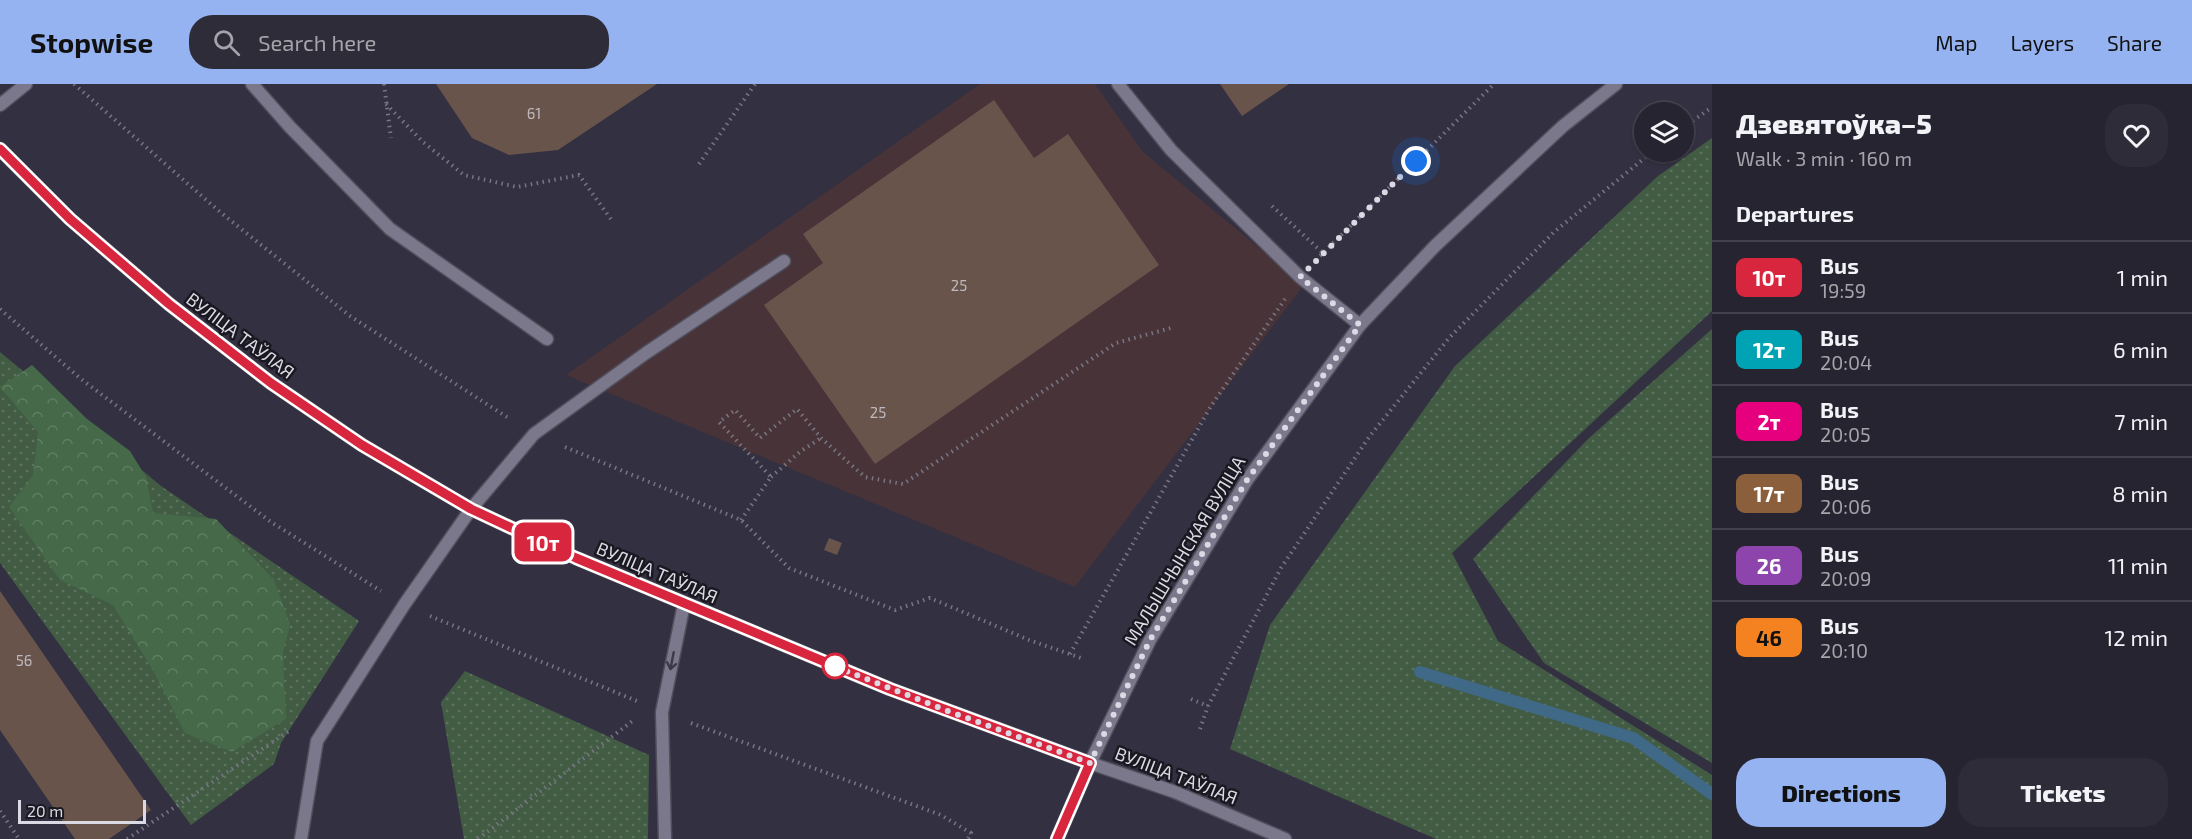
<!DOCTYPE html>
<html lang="en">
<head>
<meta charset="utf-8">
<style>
	:root { --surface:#262431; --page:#2e2c39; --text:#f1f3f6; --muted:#a4a4ab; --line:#42414d; --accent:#95b2f1 }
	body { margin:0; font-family:"Exo 2",sans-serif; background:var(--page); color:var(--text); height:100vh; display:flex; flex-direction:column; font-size:22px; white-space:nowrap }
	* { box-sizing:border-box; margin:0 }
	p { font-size:20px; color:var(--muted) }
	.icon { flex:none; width:33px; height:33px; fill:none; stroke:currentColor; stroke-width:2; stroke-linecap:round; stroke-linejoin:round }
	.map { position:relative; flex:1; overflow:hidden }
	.side { display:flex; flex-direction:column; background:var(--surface); width:480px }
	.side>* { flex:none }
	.badge { padding:0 12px; border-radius:9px; font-size:21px; line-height:39px }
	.controls { position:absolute; left:1634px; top:18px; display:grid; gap:12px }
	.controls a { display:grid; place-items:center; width:60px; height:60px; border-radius:50%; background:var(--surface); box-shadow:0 2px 4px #0004,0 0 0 2px var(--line); font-size:30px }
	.scale { position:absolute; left:18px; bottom:15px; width:128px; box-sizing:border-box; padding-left:6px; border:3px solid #dbd9e4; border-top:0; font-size:16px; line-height:21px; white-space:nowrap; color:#dbd9e4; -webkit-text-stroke:4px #1a1921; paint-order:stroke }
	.you { position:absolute; width:30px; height:30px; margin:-15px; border:4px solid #fff; border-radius:50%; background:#1a73e8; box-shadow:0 0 0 9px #1a73e833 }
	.map>.badge { position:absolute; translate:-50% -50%; box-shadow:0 0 0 3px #fff }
	h2 { padding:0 24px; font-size:22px; line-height:54px }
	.round { display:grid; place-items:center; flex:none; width:63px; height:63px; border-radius:24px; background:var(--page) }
	.headline { display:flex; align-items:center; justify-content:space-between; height:102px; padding:0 24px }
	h1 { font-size:28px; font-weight:800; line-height:45px }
	.button { display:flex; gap:12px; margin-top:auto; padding:12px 24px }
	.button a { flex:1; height:69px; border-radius:24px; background:var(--accent); color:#111; font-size:24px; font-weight:800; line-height:69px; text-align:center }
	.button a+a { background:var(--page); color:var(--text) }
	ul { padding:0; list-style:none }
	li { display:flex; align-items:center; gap:18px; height:72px; padding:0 24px; border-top:2px solid var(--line) }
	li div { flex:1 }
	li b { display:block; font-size:22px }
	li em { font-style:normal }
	li .badge { min-width:66px; font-weight:700; text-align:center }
	header { display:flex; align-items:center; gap:36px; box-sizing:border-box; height:84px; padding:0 30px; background:var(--accent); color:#111 }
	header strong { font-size:28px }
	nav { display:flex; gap:33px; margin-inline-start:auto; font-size:21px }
	.search { width:420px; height:54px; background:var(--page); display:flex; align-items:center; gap:15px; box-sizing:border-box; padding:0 21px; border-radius:24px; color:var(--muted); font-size:22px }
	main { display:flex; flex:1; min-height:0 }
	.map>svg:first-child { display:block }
	.commercial { fill:#483438 }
	.grass { fill:url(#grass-dots) }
	.forest { fill:url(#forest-crowns) }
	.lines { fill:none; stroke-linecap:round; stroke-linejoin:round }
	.stream { stroke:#3f6986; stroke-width:12 }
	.building { fill:#68544b }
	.service-casing { stroke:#514e5c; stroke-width:15 }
	.minor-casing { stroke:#514e5c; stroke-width:15 }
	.tertiary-casing { stroke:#514e5c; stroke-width:15 }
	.path { stroke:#787684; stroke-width:4; stroke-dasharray:1.5 4.5; stroke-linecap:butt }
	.service { stroke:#7c788c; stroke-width:12 }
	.minor { stroke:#7c788c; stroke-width:12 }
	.tertiary { stroke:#7c788c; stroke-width:12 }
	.oneway { stroke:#3c3a46 }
	.line-casing { stroke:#fff; stroke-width:14 }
	.line { stroke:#d7263d; stroke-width:9 }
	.walk { stroke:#dbd9e4; stroke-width:6; stroke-dasharray:0 10.8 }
	.stop-dot { fill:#fff; stroke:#d7263d; stroke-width:3 }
	.labels { text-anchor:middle; stroke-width:5; stroke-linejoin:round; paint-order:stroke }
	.number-label { font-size:15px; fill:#beb8be }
	.street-label { font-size:18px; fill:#dbd9e4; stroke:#1a1921 }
</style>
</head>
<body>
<header>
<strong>Stopwise</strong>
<div class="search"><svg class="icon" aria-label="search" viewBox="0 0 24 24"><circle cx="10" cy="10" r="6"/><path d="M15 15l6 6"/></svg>Search here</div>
<nav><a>Map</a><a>Layers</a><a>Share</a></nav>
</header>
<main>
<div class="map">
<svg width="1712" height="755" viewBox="0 0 1712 755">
	<defs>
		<pattern id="grass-dots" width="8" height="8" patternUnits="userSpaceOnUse" patternTransform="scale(1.5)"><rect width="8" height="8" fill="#425c44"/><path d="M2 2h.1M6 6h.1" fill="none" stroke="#5d735f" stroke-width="1.8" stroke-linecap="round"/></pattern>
		<pattern id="forest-crowns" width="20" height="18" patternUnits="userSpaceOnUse" patternTransform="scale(1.5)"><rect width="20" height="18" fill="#456949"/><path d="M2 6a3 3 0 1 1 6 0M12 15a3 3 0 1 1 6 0" fill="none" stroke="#5f7e63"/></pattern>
	</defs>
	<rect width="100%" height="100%" fill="#333041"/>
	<!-- commercial -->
	<path class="commercial" d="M980,0H1095L1143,68L1304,201L1075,503L566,291Z"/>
	<!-- grass -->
	<g class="grass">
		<path d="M1712,54V227L1452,469L1498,557L1712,691V755H1436L1230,665L1270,541L1455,282L1658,92Z"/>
		<path d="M1712,245V679L1544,579L1473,475L1588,355Z"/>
		<path d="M0,268L161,402L359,537L281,659L274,680L191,741L0,479Z"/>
		<path d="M465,587L649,671L648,755H464L441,618Z"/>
	</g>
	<!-- forest -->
	<path class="forest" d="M32,281L87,335L130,367L146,393L153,429L216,435L274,496L290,540L283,569L286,635L232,668L185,649L153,586L113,521L60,496L9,423L33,391L38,348L0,303Z"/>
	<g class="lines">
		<!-- stream -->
		<path class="stream" d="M1420,588L1633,654L1712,710"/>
	</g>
	<!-- building -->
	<g class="building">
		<path d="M436,0H657L558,66L509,71L472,54Z"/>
		<path d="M1220,0H1289L1242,32Z"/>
		<path d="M994,16L1034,74L1068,50L1159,181L875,380L764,221L823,179L803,150Z"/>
		<path d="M829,454L842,459L837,471L824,466Z"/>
		<path d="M0,507L151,726L109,755H75L0,646Z"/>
	</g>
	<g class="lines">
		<defs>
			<g id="service">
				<path d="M252,0L290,43L390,145L547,255"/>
				<path d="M1118,0L1171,66L1244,138L1300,193L1360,241"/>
				<path d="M0,21L26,0"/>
				<path d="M301,755L317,657L404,521L471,425L534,350L646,269L784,177"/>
				<path d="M665,755L662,628L684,520"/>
			</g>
			<path id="minor" d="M1057,755L1090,679L1150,556L1247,396L1360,241L1435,162L1563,42L1616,0"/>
			<path id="tertiary" d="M0,65L70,135L169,220L271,299L362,361L471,425L576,474L890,605L1090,679L1175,708L1285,755"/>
		</defs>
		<!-- service casing -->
		<use href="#service" class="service-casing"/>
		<!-- minor casing -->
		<use href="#minor" class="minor-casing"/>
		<!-- tertiary casing -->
		<use href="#tertiary" class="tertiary-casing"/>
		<!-- path -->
		<g class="path">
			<path d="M74,0L220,128L350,232L510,335"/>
			<path d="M384,0L391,54"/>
			<path d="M386,20L423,58L464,91L517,103L579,91L613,138"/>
			<path d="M1683,44L1712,23"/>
			<path d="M699,80L755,0"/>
			<path d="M1272,122L1323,169"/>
			<path d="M1320,172L1494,0"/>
			<path d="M0,225L81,295L271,438L381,507"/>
			<path d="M565,363L741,436L789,484L895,526L930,514L1029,556L1084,575"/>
			<path d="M771,393L801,367L821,354"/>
			<path d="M741,436L771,393L719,338L735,326L760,354L797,325L821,354L865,393L903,400L1116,259L1171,244"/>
			<path d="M430,532L637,617"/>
			<path d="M1070,570L1211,322L1285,215"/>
			<path d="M1191,615L1208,622"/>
			<path d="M691,639L941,731L971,749L968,755"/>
			<path d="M1200,645L1208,622L1281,484L1369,353L1449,254L1554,148L1652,68"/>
			<path d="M0,727L19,755"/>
			<path d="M127,755L289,647"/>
			<path d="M478,755L635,635"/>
		</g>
		<!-- service -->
		<use href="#service" class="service"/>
		<!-- minor -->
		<use href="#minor" class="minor"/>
		<!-- tertiary -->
		<use href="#tertiary" class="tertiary"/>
	</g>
	<!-- one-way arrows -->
	<defs><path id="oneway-shaft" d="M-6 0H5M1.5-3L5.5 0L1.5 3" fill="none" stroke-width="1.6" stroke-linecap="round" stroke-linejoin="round" transform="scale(1.5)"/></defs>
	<use class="oneway" href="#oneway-shaft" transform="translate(672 577) rotate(101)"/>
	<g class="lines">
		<defs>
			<path id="line" d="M0,65L70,135L169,220L271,299L362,361L471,425L576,474L890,605L1090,679L1057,755"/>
		</defs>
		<!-- line casing -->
		<use href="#line" class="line-casing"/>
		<!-- line -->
		<use href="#line" class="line"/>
		<!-- walk -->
		<path class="walk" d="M835,582L831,581L948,627L1090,679L1150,556L1247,396L1360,241L1300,193L1416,77"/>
	</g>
	<!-- markers -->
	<circle class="stop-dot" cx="835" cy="582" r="12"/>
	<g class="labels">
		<!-- number labels -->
		<g class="number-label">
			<text x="534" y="35">61</text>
			<text x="959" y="207">25</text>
			<text x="878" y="334">25</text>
			<text x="24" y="582">56</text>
		</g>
		<!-- street labels -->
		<g class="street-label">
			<text transform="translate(240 252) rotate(37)" y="6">ВУЛІЦА ТАЎЛАЯ</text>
			<text transform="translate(1185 467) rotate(-59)" y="6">МАЛЫШЧЫНСКАЯ ВУЛІЦА</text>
			<text transform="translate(657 489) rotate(23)" y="6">ВУЛІЦА ТАЎЛАЯ</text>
			<text transform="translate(1176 692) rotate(21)" y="6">ВУЛІЦА ТАЎЛАЯ</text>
		</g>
	</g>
</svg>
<div class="controls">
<a><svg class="icon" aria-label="layers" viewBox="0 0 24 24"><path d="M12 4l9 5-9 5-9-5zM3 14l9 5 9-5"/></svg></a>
</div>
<div class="scale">20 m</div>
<div class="you" style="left:1416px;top:77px"></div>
<b class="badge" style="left:543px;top:458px;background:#d7263d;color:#fff">10т</b>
</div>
<section class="side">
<div class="headline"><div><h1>Дзевятоўка–5</h1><p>Walk · 3 min · 160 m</p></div><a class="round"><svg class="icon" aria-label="heart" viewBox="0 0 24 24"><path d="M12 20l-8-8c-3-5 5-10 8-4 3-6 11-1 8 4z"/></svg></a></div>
<h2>Departures</h2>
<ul>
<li><span class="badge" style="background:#d7263d;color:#fff">10т</span><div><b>Bus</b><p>19:59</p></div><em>1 min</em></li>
<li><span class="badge" style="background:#00a3b4;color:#fff">12т</span><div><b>Bus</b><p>20:04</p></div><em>6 min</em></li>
<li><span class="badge" style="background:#e6007e;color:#fff">2т</span><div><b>Bus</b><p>20:05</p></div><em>7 min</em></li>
<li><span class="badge" style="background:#8b5e3c;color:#fff">17т</span><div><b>Bus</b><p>20:06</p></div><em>8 min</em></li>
<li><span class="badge" style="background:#8e44ad;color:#fff">26</span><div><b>Bus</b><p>20:09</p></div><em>11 min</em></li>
<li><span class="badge" style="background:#f58220;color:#111">46</span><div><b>Bus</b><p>20:10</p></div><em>12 min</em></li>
</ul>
<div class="button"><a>Directions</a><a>Tickets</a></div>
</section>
</main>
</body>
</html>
